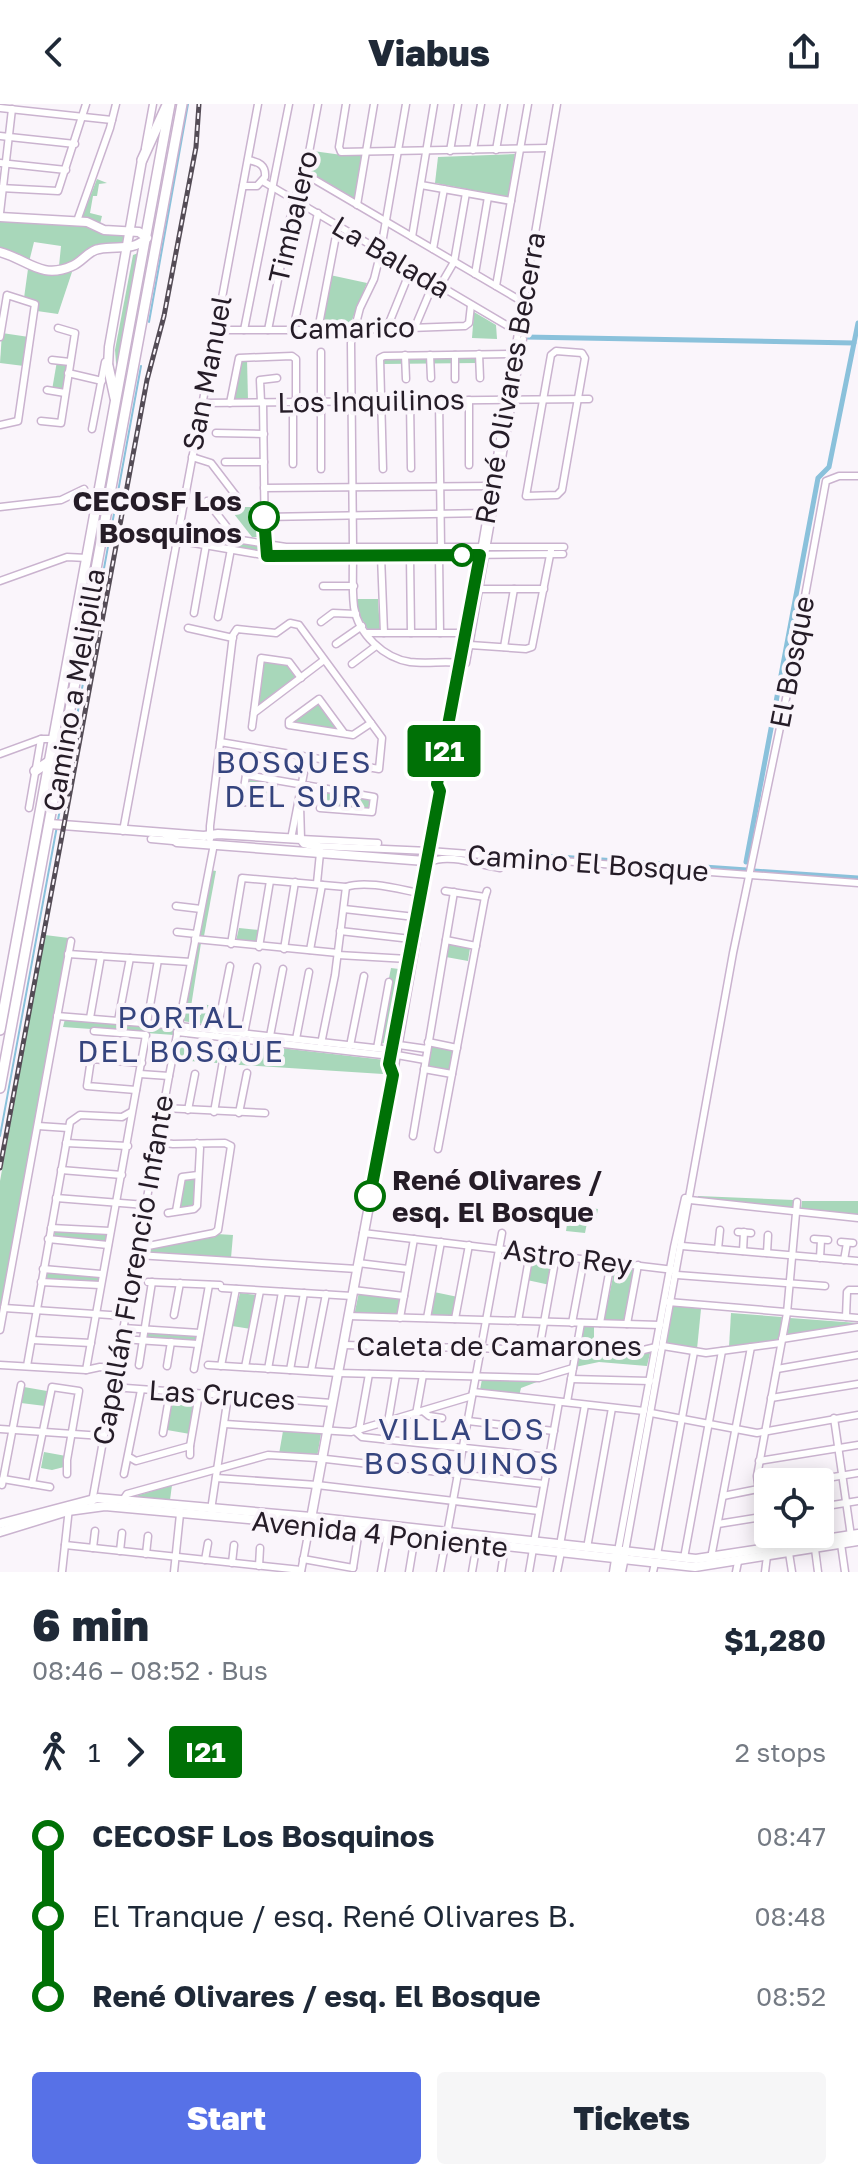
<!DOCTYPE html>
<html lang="en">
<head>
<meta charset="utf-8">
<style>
	:root { --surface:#fff; --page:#f6f6f7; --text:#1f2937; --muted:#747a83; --accent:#5771e7 }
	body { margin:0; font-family:"Golos Text",sans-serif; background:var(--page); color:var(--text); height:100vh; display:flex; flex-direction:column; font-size:30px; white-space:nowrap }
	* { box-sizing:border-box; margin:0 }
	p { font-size:26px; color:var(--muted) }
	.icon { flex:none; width:44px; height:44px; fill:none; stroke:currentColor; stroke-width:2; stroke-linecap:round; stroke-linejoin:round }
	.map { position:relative; height:1468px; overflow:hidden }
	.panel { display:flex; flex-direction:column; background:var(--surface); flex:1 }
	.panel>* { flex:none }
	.badge { padding:0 16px; border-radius:6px; font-size:28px; line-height:52px }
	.fabs { position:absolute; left:754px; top:1364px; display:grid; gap:16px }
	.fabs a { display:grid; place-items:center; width:80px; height:80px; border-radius:8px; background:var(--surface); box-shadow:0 4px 20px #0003; font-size:40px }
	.map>.badge { position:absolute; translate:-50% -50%; box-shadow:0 0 0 4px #fff }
	.legs { display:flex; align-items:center; gap:12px; height:88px; padding:0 32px; font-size:26px }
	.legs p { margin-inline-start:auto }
	.overview { display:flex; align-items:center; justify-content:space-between; height:136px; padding:0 32px }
	h1 { font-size:44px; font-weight:800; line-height:60px }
	.button { display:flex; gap:16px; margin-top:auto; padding:16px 32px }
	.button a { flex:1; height:92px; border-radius:8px; background:var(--accent); color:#fff; font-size:32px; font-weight:800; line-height:92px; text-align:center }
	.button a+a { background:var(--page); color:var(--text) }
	ul { padding:0 32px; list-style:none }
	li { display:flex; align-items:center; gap:28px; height:80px; font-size:30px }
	li i { display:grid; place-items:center; width:12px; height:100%; margin:0 10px; background:currentColor }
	li i::after { content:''; width:20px; height:20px; margin:-10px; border:6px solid; border-radius:50%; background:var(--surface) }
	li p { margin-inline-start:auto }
	li:first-child i { background:linear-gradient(#0000 50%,currentColor 0) }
	li:last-child i { background:linear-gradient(currentColor 50%,#0000 0) }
	header { display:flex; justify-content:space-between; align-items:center; height:104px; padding:0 32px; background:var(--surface); font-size:36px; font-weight:800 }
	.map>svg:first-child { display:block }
	.green { fill:#a8d7ba }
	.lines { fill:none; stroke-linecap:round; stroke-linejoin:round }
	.stream { stroke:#8ac1db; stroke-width:2 }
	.canal { stroke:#8ac1db; stroke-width:5 }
	.street-casing { stroke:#cab3cf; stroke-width:9 }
	.secondary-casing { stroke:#cab3cf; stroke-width:11 }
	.primary-casing { stroke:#cab3cf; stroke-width:12 }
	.street { stroke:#fff; stroke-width:6 }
	.secondary { stroke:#fff; stroke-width:8 }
	.primary { stroke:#fff; stroke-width:9 }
	.rail-casing { stroke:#544c56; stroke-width:5 }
	.rail { stroke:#faf5fb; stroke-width:2; stroke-dasharray:6; stroke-linecap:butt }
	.line-1-casing { stroke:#fff; stroke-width:18 }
	.line-1 { stroke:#007106; stroke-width:12 }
	.stop-1-dot { fill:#fff; stroke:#007106; stroke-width:4 }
	.labels { text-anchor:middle; stroke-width:8; stroke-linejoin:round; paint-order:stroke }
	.street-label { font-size:28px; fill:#251c27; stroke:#faf5fb }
	.stop-label { font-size:28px; font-weight:bold; fill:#251c27; stroke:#faf5fb; text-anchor:end }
	.neighbourhood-label { font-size:30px; letter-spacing:2px; fill:#35447e; stroke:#faf5fb }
</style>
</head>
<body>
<header><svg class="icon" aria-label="back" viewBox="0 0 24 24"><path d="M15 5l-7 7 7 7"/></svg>Viabus<svg class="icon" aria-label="share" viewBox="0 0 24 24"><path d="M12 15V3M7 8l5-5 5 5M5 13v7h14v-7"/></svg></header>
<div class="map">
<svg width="858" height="1468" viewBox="0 0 858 1468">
	<rect width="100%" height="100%" fill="#faf5fb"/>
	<!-- green -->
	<g class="green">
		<path d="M313,47L342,51H365L356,96L309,68Z"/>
		<path d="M515,50L508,93L435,79L438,53Z"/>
		<path d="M97,75L107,79L99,80L97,92H93L90,109L102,112L100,120L82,113Z"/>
		<path d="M0,116L89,123L101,129L125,131L124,140L96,141L74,157L59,162L61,142L34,138L29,158L0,144Z"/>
		<path d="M141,148L117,271L115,246L133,151Z"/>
		<path d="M28,165L45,170L72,168L58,210L37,207L35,197L24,194Z"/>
		<path d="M330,171L367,179L350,221L320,222Z"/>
		<path d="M474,208L496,221L497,235L472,234Z"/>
		<path d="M2,229L29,233L24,262L0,259Z"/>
		<path d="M477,252V259L383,260V253Z"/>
		<path d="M242,255H247L248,296H233Z"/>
		<path d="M57,257L69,259L64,288L52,286Z"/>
		<path d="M244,403H260V433H252L234,410Z"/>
		<path d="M181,428L260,443L259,447L181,432Z"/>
		<path d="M449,444V448L289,450V446Z"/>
		<path d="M356,495H378L380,526H368L356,505Z"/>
		<path d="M262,558L287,561L297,575L256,605Z"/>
		<path d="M318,598L339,626L290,618Z"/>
		<path d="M248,674L270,677L267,699L245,696Z"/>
		<path d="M324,687L372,695L370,706L321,701Z"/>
		<path d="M210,766L216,767L204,832L198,831Z"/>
		<path d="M239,824L259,826L257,838L236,837Z"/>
		<path d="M45,831L69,834L0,1214V1077Z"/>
		<path d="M196,839H201L190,909L201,911L203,900L217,903L214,922L183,917Z"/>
		<path d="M449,840L470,844L468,857L446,853Z"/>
		<path d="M391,864L399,865L386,939L376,940Z"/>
		<path d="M65,915L175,924L174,931L63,923Z"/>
		<path d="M182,932L186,933L184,950L219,952L217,959L176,956Z"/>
		<path d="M254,941L385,956L383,970L225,960V953L252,955Z"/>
		<path d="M431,941L453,945L450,966L428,962Z"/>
		<path d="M183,1073H196L195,1101L178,1105Z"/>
		<path d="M698,1092L794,1096L793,1104L698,1094Z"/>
		<path d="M802,1097H858V1112L801,1106Z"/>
		<path d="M570,1101L598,1105L596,1115L588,1114L585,1129L566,1127Z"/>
		<path d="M55,1127L109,1131L107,1138L54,1134Z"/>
		<path d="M217,1130L233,1131L231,1154L147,1148V1145L215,1133Z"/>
		<path d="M532,1153L555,1155L550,1181L527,1176Z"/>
		<path d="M615,1163L636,1166L626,1217L604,1216Z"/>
		<path d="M47,1168L99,1172V1179L46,1176Z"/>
		<path d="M359,1188L401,1194L398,1211L354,1212Z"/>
		<path d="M434,1188L458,1193L455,1212L430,1211Z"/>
		<path d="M240,1189L257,1191L251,1225L232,1222Z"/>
		<path d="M673,1201L701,1205L697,1245L666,1240Z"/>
		<path d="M731,1209L782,1213L779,1237L729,1243Z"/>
		<path d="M790,1214L858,1219V1220L787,1232Z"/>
		<path d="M584,1221L594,1222V1244L581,1243Z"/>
		<path d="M145,1227L198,1231L195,1238L146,1235Z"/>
		<path d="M651,1245L647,1262L599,1258L575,1263L578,1249Z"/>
		<path d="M482,1275L542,1276L521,1284L519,1292L480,1286Z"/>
		<path d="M24,1283L47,1287L45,1302L21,1299Z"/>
		<path d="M173,1292L195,1296L190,1330L167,1326Z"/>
		<path d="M283,1327L321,1330L317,1353L279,1350Z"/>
		<path d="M44,1348L66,1352L64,1363L52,1366L41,1364Z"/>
		<path d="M172,1381L170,1396L129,1394Z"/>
	</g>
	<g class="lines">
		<!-- stream -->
		<g class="stream">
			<path d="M149,218L188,0"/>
			<path d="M58,716L141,262"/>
			<path d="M0,1032L57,722"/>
		</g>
		<!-- canal -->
		<g class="canal">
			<path d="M524,233L854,239"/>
			<path d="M501,749L747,766"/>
			<path d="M746,758L818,374L829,363L858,219"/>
			<path d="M754,767L858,774"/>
		</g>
		<defs>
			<g id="street">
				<path d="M346,0L339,43L341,48L549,44"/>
				<path d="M0,4L112,16"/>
				<path d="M0,32L75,40"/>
				<path d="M145,44L153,0"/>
				<path d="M473,46L481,0"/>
				<path d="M496,46L504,0"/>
				<path d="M450,47L458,0"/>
				<path d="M0,59L66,66"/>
				<path d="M305,70L523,198"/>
				<path d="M264,78L518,228"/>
				<path d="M421,81L511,97"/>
				<path d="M243,82H257L265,73C266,61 259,58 248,56"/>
				<path d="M0,84L58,87L86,0"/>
				<path d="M357,101L374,0"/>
				<path d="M0,109L12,5"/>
				<path d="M77,117L110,24L116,0"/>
				<path d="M412,133L434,0"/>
				<path d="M433,145L444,85"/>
				<path d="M475,170L488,93"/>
				<path d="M440,182L454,158L466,89"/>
				<path d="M496,182L528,0"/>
				<path d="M415,223L434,178"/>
				<path d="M387,224L411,165"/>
				<path d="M215,226H354L465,222L469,219L471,201"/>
				<path d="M244,226L289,0"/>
				<path d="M268,226L294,95L305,70L318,0"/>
				<path d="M293,226L318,109"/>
				<path d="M318,226L338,121"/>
				<path d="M0,233L7,191L35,200L18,317L0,321"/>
				<path d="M556,247L582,249L585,254L562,386L557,391L526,392L551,251Z"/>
				<path d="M321,248V365"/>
				<path d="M479,250L480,274"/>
				<path d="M405,251L406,275"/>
				<path d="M430,251L431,274"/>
				<path d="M455,251V275"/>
				<path d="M52,256L70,258"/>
				<path d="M68,269L102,277"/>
				<path d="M47,286L65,289"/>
				<path d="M439,296L441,443"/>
				<path d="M410,297L411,364"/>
				<path d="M261,298L260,276L277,274"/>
				<path d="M263,298L265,444"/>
				<path d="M293,298V360"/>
				<path d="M202,299L589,295"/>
				<path d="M230,299L239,254L292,252L296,255V298"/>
				<path d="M41,317L61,319L75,229L58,224"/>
				<path d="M92,325L105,258"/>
				<path d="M216,329L264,330"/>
				<path d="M192,353L211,359L237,393"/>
				<path d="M225,358H264"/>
				<path d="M469,361V296"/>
				<path d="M383,365L380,254L384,252L514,250"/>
				<path d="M264,384L492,382"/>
				<path d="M207,397L237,436"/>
				<path d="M0,403L61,396L84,385"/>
				<path d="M264,413L487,409"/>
				<path d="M178,426L286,443H564"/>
				<path d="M176,436L274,453L563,450"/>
				<path d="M353,443L351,239L360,204L374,175L380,151L406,0"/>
				<path d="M439,451L440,529"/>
				<path d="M353,452C353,469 352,487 354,503C358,530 384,554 410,558C427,560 444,557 461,559"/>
				<path d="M381,452L384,529"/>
				<path d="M410,452L411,529"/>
				<path d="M0,477L67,453L87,454"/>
				<path d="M323,482H354"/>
				<path d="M479,485H544"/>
				<path d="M194,509L206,441"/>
				<path d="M218,513L231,445"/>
				<path d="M321,518L333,509L356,510"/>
				<path d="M188,524L233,534"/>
				<path d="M367,529H467"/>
				<path d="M336,540L362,522"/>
				<path d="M470,541L526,545L532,543L551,446"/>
				<path d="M504,543L514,485"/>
				<path d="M466,559L523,235"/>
				<path d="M352,560L376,542"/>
				<path d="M254,609L324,556"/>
				<path d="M252,623L261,554L289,558L301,574"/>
				<path d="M344,629L319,595L289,617V621L353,631L371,619"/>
				<path d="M0,650L41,635H54"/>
				<path d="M274,676L269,700L242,698L246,671L374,693L372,708L320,704L323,685"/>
				<path d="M300,701L301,735L378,739"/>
				<path d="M29,704L41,635"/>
				<path d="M123,727L258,0"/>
				<path d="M151,735L173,737"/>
				<path d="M210,735V722L233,531L237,525L276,529L290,519L299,521L382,634L379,665L220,638"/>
				<path d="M291,735L307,653"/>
				<path d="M317,742L429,747L858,779"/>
				<path d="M425,757L440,687L437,680L467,529L557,0"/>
				<path d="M317,779L320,749"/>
				<path d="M445,787L485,793L487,787"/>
				<path d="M176,802L201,805"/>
				<path d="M344,805L415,813"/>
				<path d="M340,827L411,835"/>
				<path d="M177,828L196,830"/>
				<path d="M195,835L338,849"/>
				<path d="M446,836L476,842"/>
				<path d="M231,840L242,774L346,783C366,776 398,785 419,789"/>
				<path d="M259,843L270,777"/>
				<path d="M284,845L295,778"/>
				<path d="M310,846L322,781"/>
				<path d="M68,850L191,858"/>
				<path d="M338,851L408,855"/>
				<path d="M57,912L179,922L392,946"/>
				<path d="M90,914L101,852"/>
				<path d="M118,917L130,854"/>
				<path d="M147,919L158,856"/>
				<path d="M217,927L230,862"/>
				<path d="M177,928L391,952"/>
				<path d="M244,930L257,863"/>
				<path d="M270,932L283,865"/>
				<path d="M296,935L309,868"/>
				<path d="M428,938L457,944"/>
				<path d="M321,940L335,871L346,783"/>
				<path d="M399,941L427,945"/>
				<path d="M350,942L364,872"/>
				<path d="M377,944L389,878"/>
				<path d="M397,951L425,956"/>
				<path d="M424,965L452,970"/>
				<path d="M394,968L430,758C449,749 479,761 500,764"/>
				<path d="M140,970L169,972"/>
				<path d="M136,986L87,982L91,955L142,959"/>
				<path d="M163,1004L265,1009"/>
				<path d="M188,1006L195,970"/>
				<path d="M214,1008L227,934"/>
				<path d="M239,1009L247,969"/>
				<path d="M38,1022L68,1024"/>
				<path d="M413,1032L454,788"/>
				<path d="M66,1039L128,1042"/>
				<path d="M438,1045L485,793"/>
				<path d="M61,1066L122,1071"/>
				<path d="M56,1094L146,1101"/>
				<path d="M690,1096L858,1114"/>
				<path d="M176,1107L182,1073L198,1071"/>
				<path d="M168,1109L194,1105L197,1102L200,1044L197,1039"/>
				<path d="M51,1124L110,1127"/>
				<path d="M738,1128L751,1129"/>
				<path d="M363,1129L674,1166"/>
				<path d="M48,1135L108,1141"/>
				<path d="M814,1135L828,1136"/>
				<path d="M841,1138L853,1139"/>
				<path d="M682,1142L858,1157"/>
				<path d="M138,1144L214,1129L218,1126L231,1042L225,1039L173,1040L157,1038"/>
				<path d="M718,1145L720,1126"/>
				<path d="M743,1147L744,1128"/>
				<path d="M767,1149L768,1131"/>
				<path d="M137,1151L357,1165"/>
				<path d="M820,1154L821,1136"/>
				<path d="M844,1156L847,1139"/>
				<path d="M358,1159L408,1165"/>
				<path d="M43,1165L101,1170"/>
				<path d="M677,1171L825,1182"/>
				<path d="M41,1178L100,1181"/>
				<path d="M148,1178L220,1181"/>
				<path d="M222,1184L352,1192"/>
				<path d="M353,1186L404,1192"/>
				<path d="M668,1198L858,1214"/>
				<path d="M4,1204L125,1212"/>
				<path d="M174,1211L180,1179"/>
				<path d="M348,1212L660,1221"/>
				<path d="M846,1213L847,1188L849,1186H858"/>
				<path d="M400,1214L414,1135"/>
				<path d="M427,1214L441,1138"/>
				<path d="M455,1215L469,1141"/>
				<path d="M518,1217L530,1149"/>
				<path d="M572,1219L584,1155"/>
				<path d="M600,1219L611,1158"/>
				<path d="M627,1220L638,1161"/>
				<path d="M123,1224L200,1229"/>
				<path d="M0,1226L71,837"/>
				<path d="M121,1235L198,1240"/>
				<path d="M782,1235L858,1223"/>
				<path d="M32,1236L91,1239"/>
				<path d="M343,1241L635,1248L656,1243"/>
				<path d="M663,1242L706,1249L781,1239"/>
				<path d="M539,1246L556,1152"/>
				<path d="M0,1261L86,1266L100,1263L116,1264"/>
				<path d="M139,1261L152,1178"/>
				<path d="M208,1261L338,1269L539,1274L573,1264"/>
				<path d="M27,1262L70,1018L80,1011L122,1013L131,1008"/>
				<path d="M167,1262L171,1238"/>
				<path d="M221,1262L236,1185"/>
				<path d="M245,1263L260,1187"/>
				<path d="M194,1265L209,1181"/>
				<path d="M268,1265L282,1188"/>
				<path d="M777,1265L858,1251"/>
				<path d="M86,1266C105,1154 127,1043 146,931L94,927"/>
				<path d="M290,1266L304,1189"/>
				<path d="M311,1267L326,1190"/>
				<path d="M571,1275L650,1277"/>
				<path d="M112,1283L332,1299"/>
				<path d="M473,1288L644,1307"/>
				<path d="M771,1294L858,1280"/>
				<path d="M567,1298L581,1219"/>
				<path d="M424,1308L429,1312L442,1314"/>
				<path d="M651,1309L757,1329L858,1311"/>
				<path d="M416,1310L423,1271"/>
				<path d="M834,1314L851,1432"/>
				<path d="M468,1317L554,1327"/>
				<path d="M388,1318L396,1271"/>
				<path d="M225,1320L351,1328L472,1292"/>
				<path d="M0,1325L103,1332"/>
				<path d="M359,1326L369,1270"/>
				<path d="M355,1327L362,1333L549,1353"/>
				<path d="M163,1329L170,1288"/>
				<path d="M190,1351V1342L199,1290"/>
				<path d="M129,1353L136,1357L190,1342"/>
				<path d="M759,1357L858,1341"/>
				<path d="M124,1370L141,1286"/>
				<path d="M216,1374L317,1381L539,1407"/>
				<path d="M3,1375L50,1383"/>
				<path d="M803,1378L858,1369"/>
				<path d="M32,1380L52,1283L79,1287L67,1356V1370"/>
				<path d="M2,1381L21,1281"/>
				<path d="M723,1392L768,1383"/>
				<path d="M123,1396L127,1390L268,1351L317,1354L544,1380"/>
				<path d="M92,1398L169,972L214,740"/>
				<path d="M820,1403L858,1397"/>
				<path d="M211,1406L228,1292"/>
				<path d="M718,1420L768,1412"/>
				<path d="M534,1438L559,1298"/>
				<path d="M841,1440L845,1468"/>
				<path d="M65,1441L301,1466"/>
				<path d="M560,1441L585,1301"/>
				<path d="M93,1444L95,1427"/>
				<path d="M587,1444L612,1304"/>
				<path d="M815,1445L818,1468"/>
				<path d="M120,1447L122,1429"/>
				<path d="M618,1447L674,1143L685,1094L690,1096"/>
				<path d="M625,1448L733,849L788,585L826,377L839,372H858"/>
				<path d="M789,1449L792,1468"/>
				<path d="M146,1450L148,1432"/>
				<path d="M657,1451L694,1248"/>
				<path d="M684,1454L722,1247"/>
				<path d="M711,1454L751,1243"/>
				<path d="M303,1455L353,1464"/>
				<path d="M205,1456L208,1439"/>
				<path d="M232,1459L234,1441"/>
				<path d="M259,1462L260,1444"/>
				<path d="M353,1464L359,1426"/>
				<path d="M62,1468L69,1404"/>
				<path d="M174,1468L180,1410"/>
				<path d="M301,1468L310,1420"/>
				<path d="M381,1468L388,1429"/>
				<path d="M409,1468L415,1432"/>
				<path d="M440,1468L502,1129"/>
				<path d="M472,1468L477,1439"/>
				<path d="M501,1468L505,1442"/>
				<path d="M529,1468L533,1445"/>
				<path d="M557,1468L561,1448"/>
				<path d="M653,1468L655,1459"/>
				<path d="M736,1468L738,1458"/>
				<path d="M765,1468L767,1452L757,1372L787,1209L797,1098"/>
			</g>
			<g id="secondary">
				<path d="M0,113L87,118L104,126L139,128L147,134C131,148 118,141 99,145C89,146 82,158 72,162C41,176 27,155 0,148"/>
				<path d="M108,262L109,243L142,56"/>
				<path d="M50,720L204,732L218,730L301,735L304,739L317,742L320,749"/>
				<path d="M166,730L177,738L425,757L389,960L393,971L386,1010L310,1420"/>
				<path d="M0,1420L98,1394L311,1413L696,1455L858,1430"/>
				<path d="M0,1428L68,1407L105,1402L315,1421L695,1463L858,1437"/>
				<path d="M614,1468L617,1449"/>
				<path d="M621,1468L624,1453"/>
			</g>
			<g id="primary">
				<path d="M142,56L166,3"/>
				<path d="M108,262L115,294"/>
				<path d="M35,667L50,657"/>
				<path d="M0,926L170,0"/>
				<path d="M0,984L182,0"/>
			</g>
		</defs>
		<!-- street casing -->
		<use href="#street" class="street-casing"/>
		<!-- secondary casing -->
		<use href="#secondary" class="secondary-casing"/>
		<!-- primary casing -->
		<use href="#primary" class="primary-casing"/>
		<!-- street -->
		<use href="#street" class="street"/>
		<!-- secondary -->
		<use href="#secondary" class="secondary"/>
		<!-- primary -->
		<use href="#primary" class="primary"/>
		<defs>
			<path id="rail" d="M0,1064L147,276L164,212L196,43L199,0"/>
		</defs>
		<!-- rail casing -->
		<use href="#rail" class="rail-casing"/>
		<!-- rail -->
		<use href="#rail" class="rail"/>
	</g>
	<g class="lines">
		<defs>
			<path id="line-1" d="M264,413L267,452L480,451L437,680L440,687L389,960L393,971L370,1092"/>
		</defs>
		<!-- line-1 casing -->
		<use href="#line-1" class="line-1-casing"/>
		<!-- line-1 -->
		<use href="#line-1" class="line-1"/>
	</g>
	<!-- markers -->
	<g class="stop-1-dot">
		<circle cx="264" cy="413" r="14"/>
		<circle cx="462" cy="451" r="10"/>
		<circle cx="370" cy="1092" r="14"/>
	</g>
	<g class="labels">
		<!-- street labels -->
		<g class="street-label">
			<text transform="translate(293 113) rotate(-77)" y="10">Timbalero</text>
			<text transform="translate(391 153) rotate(31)" y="10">La Balada</text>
			<text transform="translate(352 224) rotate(-1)" y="10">Camarico</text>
			<text transform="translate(207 269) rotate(-79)" y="10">San Manuel</text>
			<text transform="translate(510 274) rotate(-80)" y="10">René Olivares Becerra</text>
			<text transform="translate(371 297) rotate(-1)" y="10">Los Inquilinos</text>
			<text transform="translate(792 558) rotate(-79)" y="10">El Bosque</text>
			<text transform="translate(74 586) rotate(-80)" y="10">Camino a Melipilla</text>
			<text transform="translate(588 759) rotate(4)" y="10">Camino El Bosque</text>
			<text transform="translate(568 1153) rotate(7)" y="10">Astro Rey</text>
			<text transform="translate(133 1166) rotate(-80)" y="10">Capellán Florencio Infante</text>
			<text x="499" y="1252">Caleta de Camarones</text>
			<text transform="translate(222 1291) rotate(4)" y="10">Las Cruces</text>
			<text transform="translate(380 1430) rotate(6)" y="10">Avenida 4 Poniente</text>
		</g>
		<!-- stop labels -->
		<g class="stop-label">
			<text x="242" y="407">CECOSF Los<tspan x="242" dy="32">Bosquinos</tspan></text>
			<text x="392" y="1086" text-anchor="start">René Olivares /<tspan x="392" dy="32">esq. El Bosque</tspan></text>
		</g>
		<!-- neighbourhood labels -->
		<g class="neighbourhood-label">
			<text x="294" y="669">BOSQUES<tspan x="294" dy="34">DEL SUR</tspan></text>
			<text x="181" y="924">PORTAL<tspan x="181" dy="34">DEL BOSQUE</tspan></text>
			<text x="462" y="1336">VILLA LOS<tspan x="462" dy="34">BOSQUINOS</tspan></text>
		</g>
	</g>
</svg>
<div class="fabs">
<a><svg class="icon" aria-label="locate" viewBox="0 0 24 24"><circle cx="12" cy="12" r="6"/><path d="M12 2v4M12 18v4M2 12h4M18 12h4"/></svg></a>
</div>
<b class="badge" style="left:444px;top:647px;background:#007106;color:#fff">I21</b>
</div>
<section class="panel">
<div class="overview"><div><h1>6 min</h1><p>08:46 – 08:52 · Bus</p></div><b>$1,280</b></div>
<div class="legs"><svg class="icon" aria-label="walk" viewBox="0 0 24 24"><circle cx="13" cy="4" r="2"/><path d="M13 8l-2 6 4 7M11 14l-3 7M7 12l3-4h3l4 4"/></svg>1<svg class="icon" aria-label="forward" viewBox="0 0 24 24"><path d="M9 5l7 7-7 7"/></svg><b class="badge" style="background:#007106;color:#fff">I21</b><p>2 stops</p></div>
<ul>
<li><i style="color:#007106"></i><b>CECOSF Los Bosquinos</b><p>08:47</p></li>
<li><i style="color:#007106"></i><span>El Tranque / esq. René Olivares B.</span><p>08:48</p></li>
<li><i style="color:#007106"></i><b>René Olivares / esq. El Bosque</b><p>08:52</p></li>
</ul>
<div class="button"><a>Start</a><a>Tickets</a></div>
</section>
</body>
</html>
